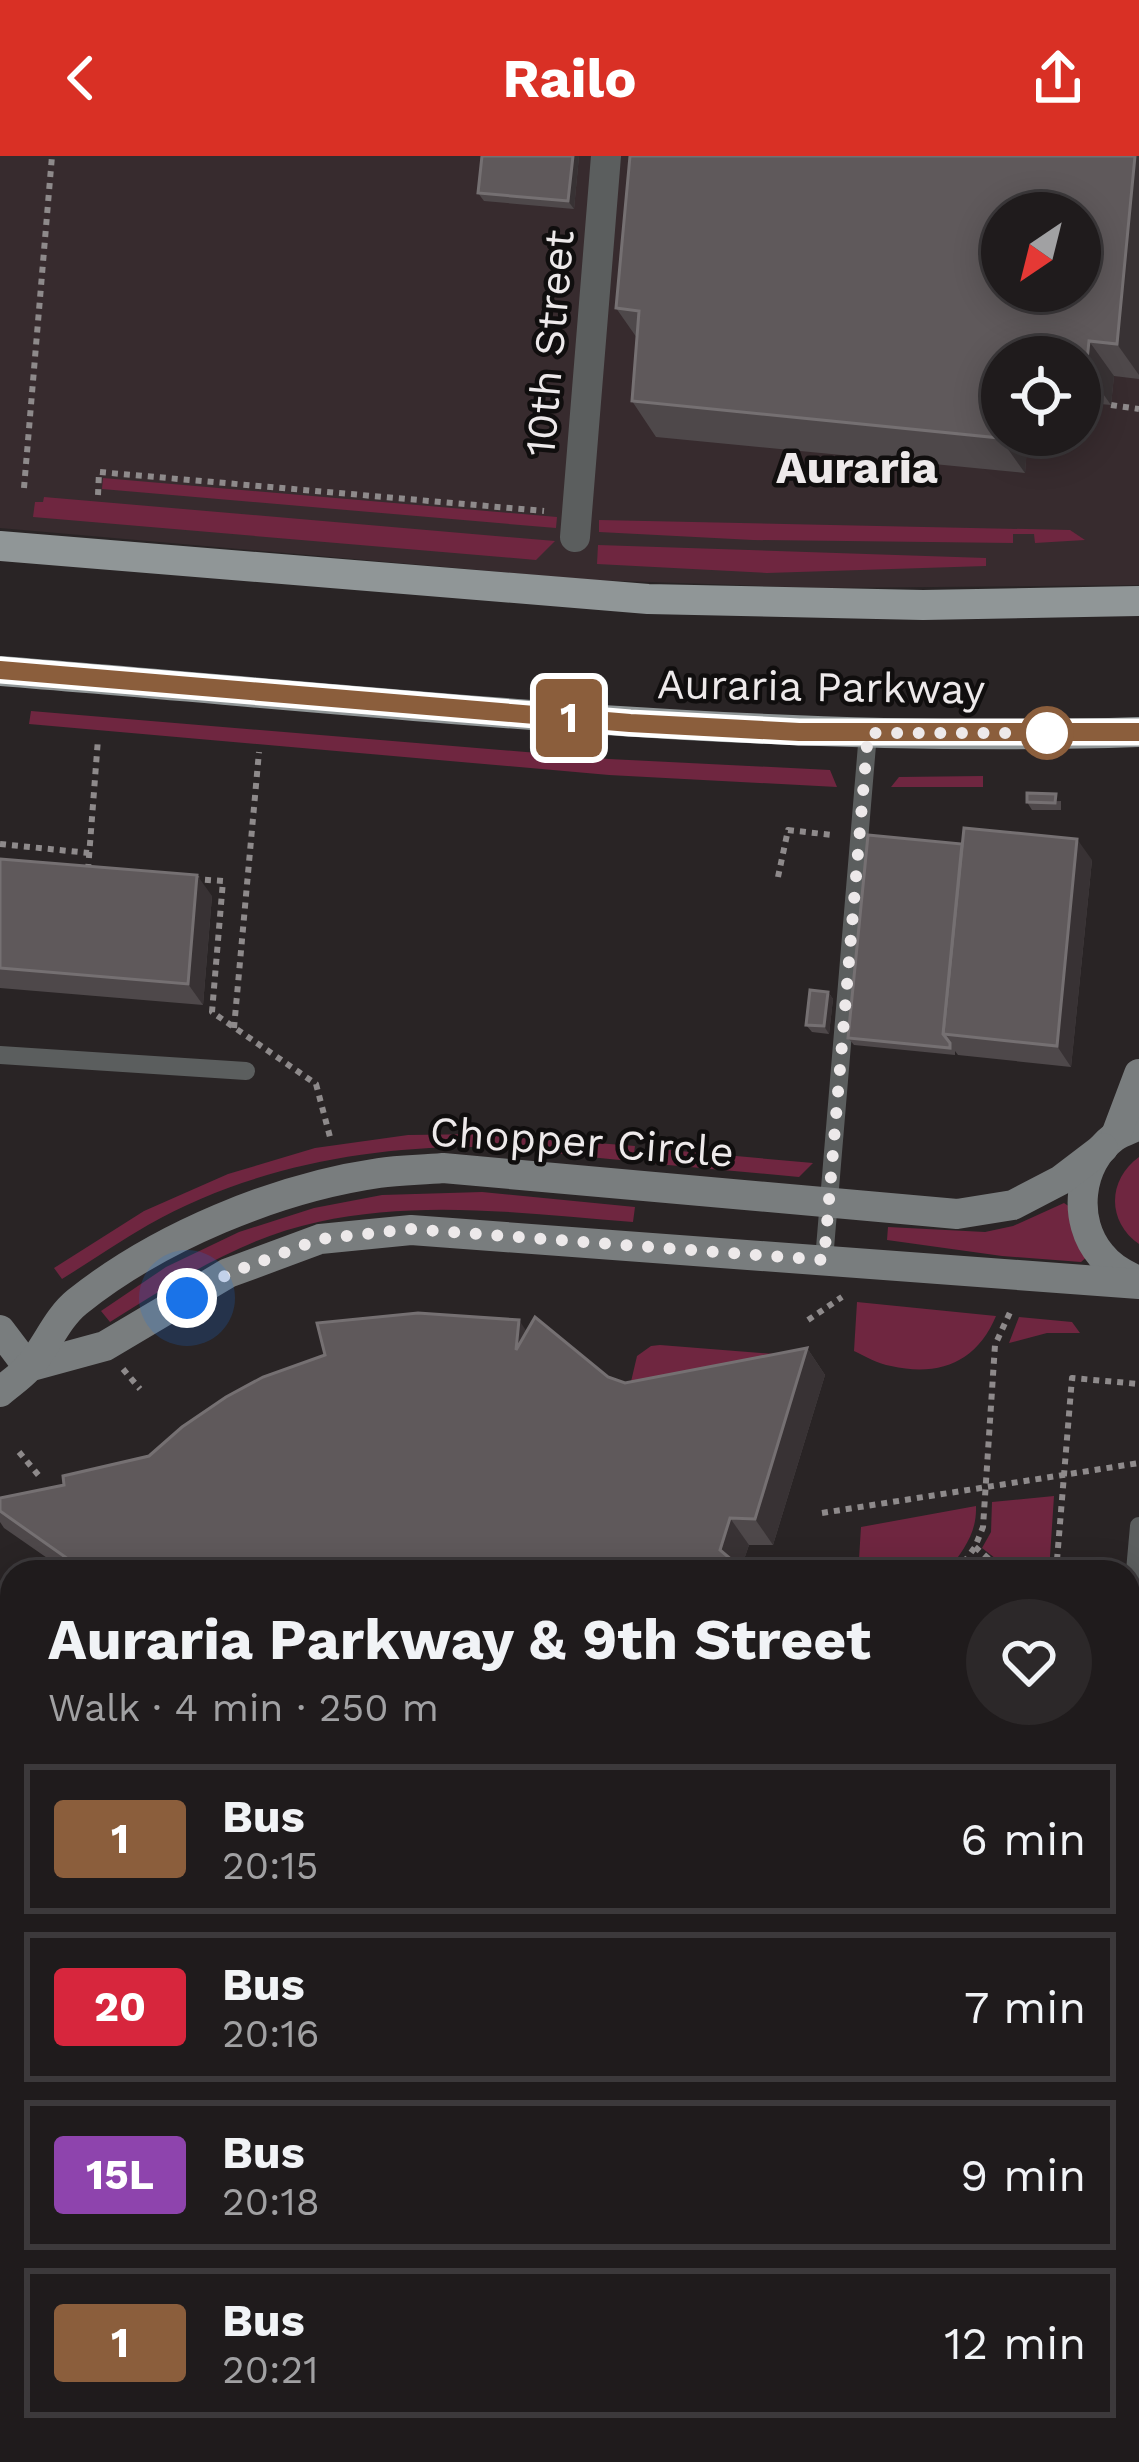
<!DOCTYPE html>
<html lang="en">
<head>
<meta charset="utf-8">
<style>
	:root { --surface:#1f1b1c; --page:#2c2829; --text:#f1f3f6; --muted:#a1a1a3; --line:#3c393b; --accent:#d93025 }
	body { margin:0; font-family:"Work Sans",sans-serif; background:var(--page); color:var(--text); height:100vh; display:flex; flex-direction:column; font-size:45px; white-space:nowrap }
	* { box-sizing:border-box; margin:0 }
	p { font-size:39px; color:var(--muted) }
	.icon { flex:none; width:66px; height:66px; fill:none; stroke:currentColor; stroke-width:2; stroke-linecap:round; stroke-linejoin:round }
	.map { position:relative; flex:1; overflow:hidden }
	.details { position:absolute; left:0px; top:1404px; width:1140px; height:903px; display:flex; flex-direction:column; background:var(--surface); border-radius:36px 36px 0 0; box-shadow:0 6px 30px #0003,0 0 0 3px var(--line) }
	.details>* { flex:none }
	.badge { padding:0 24px; border-radius:9px; font-size:42px; line-height:78px }
	.needle { width:78px; rotate:215deg }
	.buttons { position:absolute; left:981px; top:36px; display:grid; gap:24px }
	.buttons a { display:grid; place-items:center; width:120px; height:120px; border-radius:50%; background:var(--surface); box-shadow:0 6px 30px #0003,0 0 0 3px var(--line); font-size:60px }
	.you { position:absolute; width:60px; height:60px; margin:-30px; border:9px solid #fff; border-radius:50%; background:#1a73e8; box-shadow:0 0 0 18px #1a73e833 }
	.map>.badge { position:absolute; translate:-50% -50%; box-shadow:0 0 0 6px #fff }
	.round { display:grid; place-items:center; flex:none; width:126px; height:126px; border-radius:63px; background:var(--page) }
	.overview { display:flex; align-items:center; justify-content:space-between; height:204px; padding:0 48px }
	h1 { font-size:57px; font-weight:700; line-height:90px }
	ul { padding:0; list-style:none }
	li { display:flex; align-items:center; gap:36px; height:150px; margin:0 24px 18px; padding:0 24px; border:6px solid var(--line); border-radius:0px }
	li div { flex:1 }
	li b { display:block; font-size:45px }
	li em { font-style:normal }
	li .badge { min-width:132px; font-weight:700; text-align:center }
	header { display:flex; justify-content:space-between; align-items:center; height:156px; padding:0 48px; background:var(--accent); color:#fff; font-size:54px; font-weight:700 }
	.map>svg:first-child { display:block }
	.built { fill:#372b2e; fill-rule:evenodd }
	.green { fill:#6f2640 }
	.lines { fill:none; stroke-linecap:round; stroke-linejoin:round }
	.path { stroke:#8e8a8b; stroke-width:6; stroke-dasharray:6 6; stroke-linecap:butt }
	.lane { stroke:#5b5e5e; stroke-width:18 }
	.street { stroke:#5b5e5e; stroke-width:30 }
	.secondary { stroke:#797d7e; stroke-width:30 }
	.primary { stroke:#909697; stroke-width:30 }
	.tram { stroke:#9c9899; stroke-width:3 }
	.rail-casing { stroke:#9c9899; stroke-width:14 }
	.rail { stroke:#100e0e; stroke-width:9; stroke-dasharray:27; stroke-linecap:butt }
	.path-bridge { stroke:#8e8a8b; stroke-width:6; stroke-dasharray:6 6; stroke-linecap:butt }
	.wall { fill:#4e484a }
	.shaded-wall { fill:#383234 }
	.building { fill:#5f595b; stroke:#757072; stroke-width:3; fill-rule:evenodd }
	.line-casing { stroke:#fff; stroke-width:27 }
	.line { stroke:#8b5e3c; stroke-width:18 }
	.walk { stroke:#ede9ea; stroke-width:12; stroke-dasharray:0 21.6 }
	.stop-dot { fill:#fff; stroke:#8b5e3c; stroke-width:6 }
	.labels { text-anchor:middle; stroke-width:9; stroke-linejoin:round; paint-order:stroke }
	.street-label { font-size:42px; fill:#ede9ea; stroke:#100e0e }
	.neighbourhood-label { font-size:45px; font-weight:bold; fill:#ede9ea; stroke:#100e0e }
</style>
</head>
<body>
<header><svg class="icon" aria-label="back" viewBox="0 0 24 24"><path d="M15 5l-7 7 7 7"/></svg>Railo<svg class="icon" aria-label="share" viewBox="0 0 24 24"><path d="M12 15V3M7 8l5-5 5 5M5 13v7h14v-7"/></svg></header>
<div class="map">
<svg width="1139" height="2306" viewBox="0 0 1139 2306">
	<rect width="100%" height="100%" fill="#292425"/>
	<!-- built -->
	<path class="built" d="M0,0H1139V429L823,432L593,424L0,372ZM1002,57H1080V135H1002ZM1002,201H1080V279H1002Z"/>
	<!-- green -->
	<g class="green">
		<path d="M103,322L557,361L556,372L102,333Z"/>
		<path d="M44,341L555,385L536,404L33,361L35,346H43Z"/>
		<path d="M599,364L1070,374L1085,384L1035,387L1034,378H1013V387L753,384L599,376Z"/>
		<path d="M598,389L986,402V410L767,417L597,408Z"/>
		<path d="M31,555L609,603L830,614L837,631L609,619L29,568Z"/>
		<path d="M983,620V631H891L899,621Z"/>
		<path d="M482,978L635,990L633,1005C582,1001 529,992 477,991C365,990 246,1013 148,1069C119,1086 91,1105 62,1123L54,1112L144,1055L228,1018L315,992L408,979Z"/>
		<path d="M647,992L813,1007L799,1021L646,1007Z"/>
		<path d="M1139,1001V1088C1107,1066 1107,1024 1139,1001Z"/>
		<path d="M482,1036L635,1051L633,1066C529,1058 422,1043 318,1066C242,1082 174,1126 110,1166L101,1155L166,1111L239,1076L314,1052L382,1039Z"/>
		<path d="M1064,1047L1070,1051L1088,1100L1081,1106L1002,1100L887,1084L888,1071L985,1076L1013,1070Z"/>
		<path d="M857,1146L996,1160C977,1206 939,1221 891,1210C878,1208 865,1200 854,1195Z"/>
		<path d="M1019,1161L1072,1166L1080,1177H1047L1009,1187Z"/>
		<path d="M660,1189L799,1200L825,1219L644,1254L626,1247L637,1200L651,1190Z"/>
		<path d="M1054,1340L1049,1416H1013L982,1392L991,1376L992,1346Z"/>
		<path d="M976,1350C977,1378 963,1394 947,1416H893L859,1403L861,1371Z"/>
		<path d="M1139,1633V1865L1128,1864V1758Z"/>
	</g>
	<g class="lines">
		<!-- path -->
		<g class="path">
			<path d="M1111,249L1139,253"/>
			<path d="M24,332L52,0"/>
			<path d="M98,339L99,316L544,355"/>
			<path d="M0,688L89,697"/>
			<path d="M88,714L98,583"/>
			<path d="M778,721L788,674L832,679"/>
			<path d="M193,723L223,725L212,856L316,928L330,981"/>
			<path d="M234,872L259,596"/>
			<path d="M808,1164L842,1141"/>
			<path d="M123,1213L140,1233"/>
			<path d="M19,1296L40,1321"/>
			<path d="M822,1357L1139,1307"/>
			<path d="M975,1391L1004,1416"/>
			<path d="M841,1416L842,1410L852,1407L882,1416"/>
			<path d="M957,1416L975,1391L983,1371L995,1189L1012,1152"/>
			<path d="M1056,1416L1072,1222L1139,1228"/>
			<path d="M0,1464L12,1472"/>
			<path d="M1128,1535L1139,1533"/>
			<path d="M0,1620L12,1611"/>
			<path d="M0,1740L12,1743"/>
			<path d="M1128,1875L1139,1876"/>
			<path d="M1128,2056L1131,2057L1139,1960"/>
			<path d="M1128,2139L1139,2140"/>
			<path d="M1128,2173L1139,2174"/>
			<path d="M1128,2210L1139,2211"/>
		</g>
		<!-- lane -->
		<g class="lane">
			<path d="M0,899L246,915"/>
			<path d="M824,1104L868,577"/>
			<path d="M1128,1493L1139,1370"/>
			<path d="M1128,2093L1139,2094"/>
			<path d="M0,2146L12,2147"/>
		</g>
		<!-- street -->
		<path class="street" d="M575,381L606,0"/>
		<!-- secondary -->
		<g class="secondary">
			<path d="M1139,969C1131,973 1121,976 1114,981C1078,1008 1072,1065 1101,1099C1111,1112 1124,1119 1139,1125"/>
			<path d="M1116,979L1139,918"/>
			<path d="M0,1174L28,1211"/>
			<path d="M28,1211L105,1190L228,1117L320,1083L411,1074L1139,1128"/>
			<path d="M0,1236C9,1228 20,1221 28,1212C46,1192 56,1163 77,1146C158,1081 276,1032 379,1017C400,1014 422,1014 443,1012L957,1058L1013,1049L1061,1024L1103,992"/>
		</g>
		<!-- primary -->
		<g class="primary">
			<path d="M0,390L648,443L923,449L1139,445"/>
			<path d="M0,515C379,545 758,589 1139,576"/>
		</g>
		<!-- tram -->
		<g class="tram">
			<path d="M1128,2152L1139,2153"/>
			<path d="M1128,2193L1139,2194"/>
			<path d="M92,2306L116,2295"/>
			<path d="M148,2306L174,2295"/>
		</g>
		<defs>
			<g id="rail">
				<path d="M1128,2288L1139,2289"/>
				<path d="M467,2306L527,2295"/>
				<path d="M641,2306L821,2296L902,2297L1027,2306"/>
			</g>
		</defs>
		<!-- rail casing -->
		<use href="#rail" class="rail-casing"/>
		<!-- rail -->
		<use href="#rail" class="rail"/>
		<!-- path-bridge -->
		<path class="path-bridge" d="M990,2306L991,2295"/>
	</g>
	<!-- wall -->
	<g class="wall">
		<path d="M579,0L574,53L484,45L478,37Z"/>
		<path d="M1139,0V223L1114,220L1111,249L1080,246V201H1002V279H1028L1025,317L656,281L632,245L637,182L616,152Z"/>
		<path d="M1061,645V654H1032L1027,646Z"/>
		<path d="M0,703L212,740L203,849L0,832Z"/>
		<path d="M1092,704L1071,911L958,899L955,895V899L854,889L848,882Z"/>
		<path d="M828,836L833,843L829,878L812,876L806,869Z"/>
		<path d="M526,1175L608,1221L625,1227L807,1192L825,1219L773,1389H749L741,1412L63,1413L4,1372L0,1366V1342L64,1329Z"/>
	</g>
	<!-- shaded-wall -->
	<g class="shaded-wall">
		<path d="M573,0H579L574,53L568,45Z"/>
		<path d="M1135,0H1139V219L1117,188Z"/>
		<path d="M1089,185L1114,220L1111,249L1086,214Z"/>
		<path d="M1002,259V279H1028L1025,317L1000,282Z"/>
		<path d="M1077,683L1092,704L1071,911L1057,890Z"/>
		<path d="M197,719L212,740L203,849L188,828Z"/>
		<path d="M828,836L833,843L829,878L824,870Z"/>
		<path d="M519,1164L537,1191L516,1194Z"/>
		<path d="M807,1192L825,1219L773,1389L755,1363Z"/>
		<path d="M730,1362L749,1389L740,1416L720,1394Z"/>
	</g>
	<!-- building -->
	<g class="building">
		<path d="M482,0H573L568,45L478,37Z"/>
		<path d="M630,0H1135L1117,188L1089,185L1086,214L1080,213V201H1002V259L1000,282L632,245L639,155L616,152ZM1002,57H1080V135H1002Z"/>
		<path d="M1027,637L1056,638L1055,647L1027,646Z"/>
		<path d="M964,672L1077,683L1057,890L943,878Z"/>
		<path d="M868,679L962,688L943,878L950,887V892L848,882Z"/>
		<path d="M0,703L197,719L188,828L0,812Z"/>
		<path d="M810,834L828,836L824,870L806,869Z"/>
		<path d="M418,1157L519,1164L516,1194L535,1161L608,1221L625,1227L807,1192L755,1363L730,1362L720,1394L746,1416H64L62,1415L68,1403L0,1355V1342L64,1329L63,1320L149,1300L182,1271L226,1241L263,1221L325,1199L317,1167Z"/>
		<path d="M0,1742L12,1745V1929L0,1912Z"/>
	</g>
	<g class="lines">
		<defs>
			<path id="line" d="M0,514L630,567L799,576H1139"/>
		</defs>
		<!-- line casing -->
		<use href="#line" class="line-casing"/>
		<!-- line -->
		<use href="#line" class="line"/>
		<!-- walk -->
		<path class="walk" d="M187,1142L228,1118L320,1083L411,1073L824,1104L868,577H1047"/>
	</g>
	<!-- markers -->
	<circle class="stop-dot" cx="1047" cy="577" r="24"/>
	<g class="labels">
		<!-- street labels -->
		<g class="street-label">
			<text transform="translate(549 187) rotate(-85)" y="15">10th Street</text>
			<text transform="translate(821 530) rotate(1)" y="15">Auraria Parkway</text>
			<text transform="translate(582 985) rotate(4)" y="15">Chopper Circle</text>
		</g>
		<!-- neighbourhood labels -->
		<g class="neighbourhood-label">
			<text x="857" y="327">Auraria</text>
		</g>
	</g>
</svg>
<div class="buttons">
<a><svg class="needle" viewBox="-14 -14 28 28"><path d="M0-13l5 13h-10z" fill="#e53935"/><path d="M0 13l5-13h-10z" fill="#a1a1a3"/></svg></a>
<a><svg class="icon" aria-label="locate" viewBox="0 0 24 24"><circle cx="12" cy="12" r="6"/><path d="M12 2v4M12 18v4M2 12h4M18 12h4"/></svg></a>
</div>
<div class="you" style="left:187px;top:1142px"></div>
<b class="badge" style="left:569px;top:562px;background:#8b5e3c;color:#fff">1</b>
<section class="details">
<div class="overview"><div><h1>Auraria Parkway &amp; 9th Street</h1><p>Walk · 4 min · 250 m</p></div><a class="round"><svg class="icon" aria-label="heart" viewBox="0 0 24 24"><path d="M12 20l-8-8c-3-5 5-10 8-4 3-6 11-1 8 4z"/></svg></a></div>
<ul>
<li><span class="badge" style="background:#8b5e3c;color:#fff">1</span><div><b>Bus</b><p>20:15</p></div><em>6 min</em></li>
<li><span class="badge" style="background:#d7263d;color:#fff">20</span><div><b>Bus</b><p>20:16</p></div><em>7 min</em></li>
<li><span class="badge" style="background:#8e44ad;color:#fff">15L</span><div><b>Bus</b><p>20:18</p></div><em>9 min</em></li>
<li><span class="badge" style="background:#8b5e3c;color:#fff">1</span><div><b>Bus</b><p>20:21</p></div><em>12 min</em></li>
</ul>
</section>
</div>
</body>
</html>
